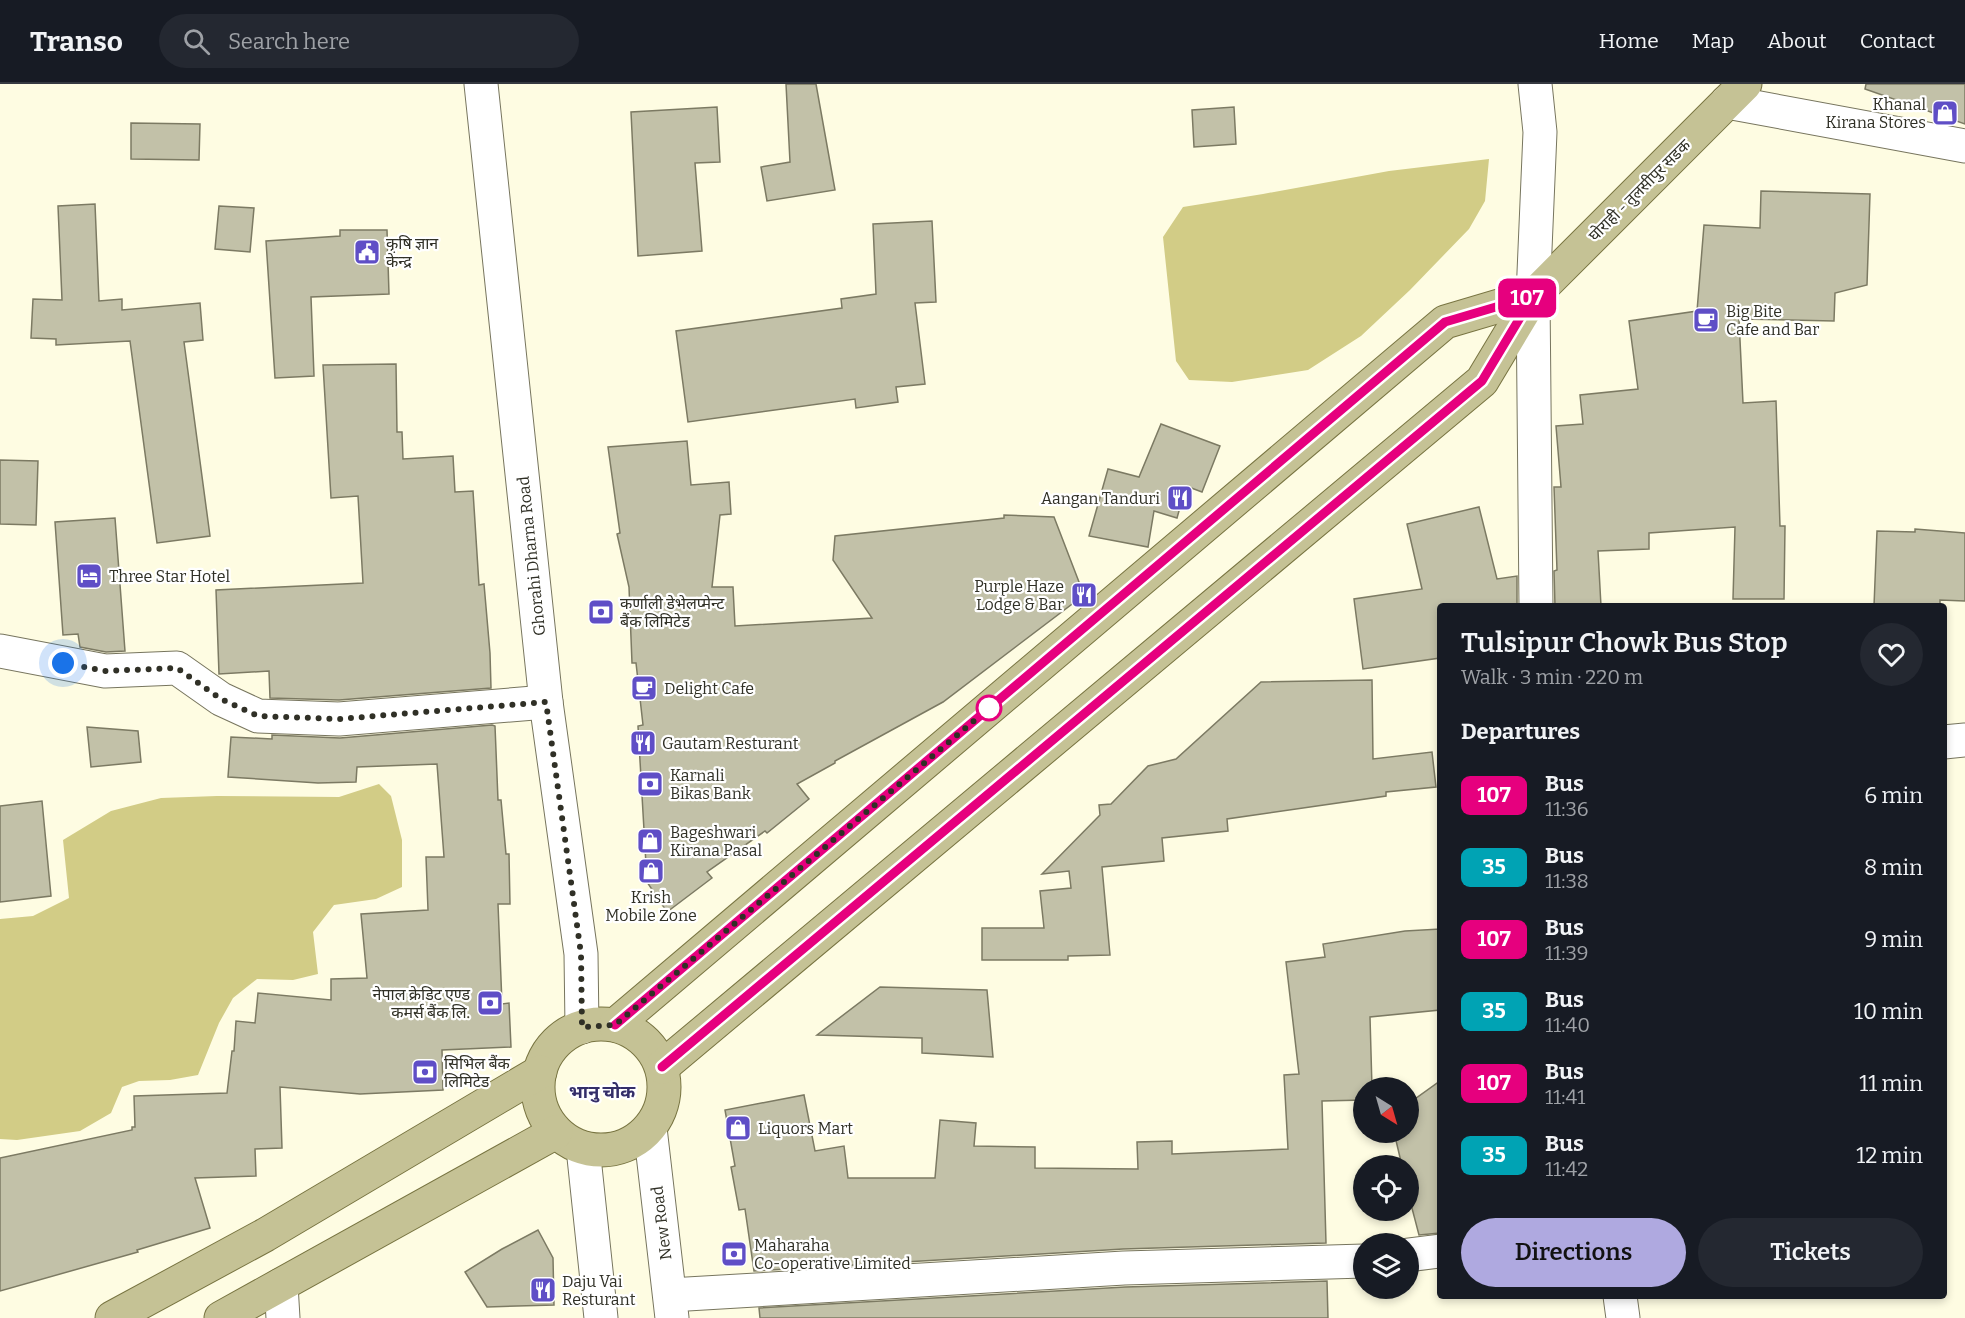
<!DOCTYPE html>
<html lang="en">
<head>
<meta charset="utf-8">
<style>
	:root { --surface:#171b24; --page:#242831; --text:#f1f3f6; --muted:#9ea1a6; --line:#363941; --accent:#afa9e0 }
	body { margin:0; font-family:Bitter,"Noto Sans Devanagari",serif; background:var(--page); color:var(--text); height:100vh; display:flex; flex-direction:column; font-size:22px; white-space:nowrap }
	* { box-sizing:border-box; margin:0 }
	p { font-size:20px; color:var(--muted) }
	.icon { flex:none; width:33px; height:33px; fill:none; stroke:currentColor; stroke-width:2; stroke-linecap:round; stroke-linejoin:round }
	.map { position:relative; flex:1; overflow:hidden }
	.details { position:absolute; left:1437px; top:519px; width:510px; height:696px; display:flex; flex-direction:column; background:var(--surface); border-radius:6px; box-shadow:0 3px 9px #0003 }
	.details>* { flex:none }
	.badge { padding:0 12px; border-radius:9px; font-size:21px; line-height:39px }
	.needle { width:39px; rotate:143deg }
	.tools { position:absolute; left:1353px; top:993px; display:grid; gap:12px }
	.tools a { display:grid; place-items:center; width:66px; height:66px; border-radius:50%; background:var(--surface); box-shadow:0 3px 9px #0003; font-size:30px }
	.you { position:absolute; width:30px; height:30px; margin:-15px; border:4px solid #fff; border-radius:50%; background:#1a73e8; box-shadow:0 0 0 9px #1a73e833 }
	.map>.badge { position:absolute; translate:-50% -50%; box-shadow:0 0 0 3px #fff }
	h2 { padding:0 24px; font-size:22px; line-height:54px }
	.round { display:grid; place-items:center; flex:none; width:63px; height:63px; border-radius:32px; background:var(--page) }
	.summary { display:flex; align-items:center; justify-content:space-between; height:102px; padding:0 24px }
	h1 { font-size:28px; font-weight:600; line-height:45px }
	.cta { display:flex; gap:12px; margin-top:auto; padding:12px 24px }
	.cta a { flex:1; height:69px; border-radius:36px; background:var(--accent); color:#111; font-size:24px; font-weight:600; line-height:69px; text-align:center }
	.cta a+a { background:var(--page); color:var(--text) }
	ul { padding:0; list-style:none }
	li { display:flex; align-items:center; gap:18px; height:72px; padding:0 24px }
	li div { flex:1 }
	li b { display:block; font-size:22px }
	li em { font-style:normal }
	li .badge { min-width:66px; font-weight:700; text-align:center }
	header { display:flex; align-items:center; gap:36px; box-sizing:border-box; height:84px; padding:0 30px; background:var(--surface); border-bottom:2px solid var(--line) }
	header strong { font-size:28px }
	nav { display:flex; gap:33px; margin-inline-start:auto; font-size:21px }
	.search { width:420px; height:54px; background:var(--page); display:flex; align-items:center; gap:15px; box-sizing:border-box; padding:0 21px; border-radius:33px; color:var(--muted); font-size:22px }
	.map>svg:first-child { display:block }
	.forest { fill:#d2cc86 }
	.building { fill:#c2c1a8; stroke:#7c7a63; stroke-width:1.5 }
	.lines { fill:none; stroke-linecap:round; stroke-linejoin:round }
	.street-casing { stroke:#77755e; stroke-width:35 }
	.primary-casing { stroke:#787441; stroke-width:35 }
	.street { stroke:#fff; stroke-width:33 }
	.primary { stroke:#c5c295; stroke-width:33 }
	.line-casing { stroke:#fff; stroke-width:14 }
	.line { stroke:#e6007e; stroke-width:9 }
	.walk { stroke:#303026; stroke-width:6; stroke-dasharray:0 10.8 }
	.stop-dot { fill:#fff; stroke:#e6007e; stroke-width:3 }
	.labels { text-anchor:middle; stroke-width:4.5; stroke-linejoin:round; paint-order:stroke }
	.poi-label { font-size:16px; fill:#303026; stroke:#fff; text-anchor:start }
	.street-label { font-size:16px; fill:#303026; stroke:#fff }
	.neighbourhood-label { font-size:18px; font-weight:bold; fill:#342e69; stroke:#fff }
</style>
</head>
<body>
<header>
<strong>Transo</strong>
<div class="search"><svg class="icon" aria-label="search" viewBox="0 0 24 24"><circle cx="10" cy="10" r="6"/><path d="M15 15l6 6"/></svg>Search here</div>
<nav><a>Home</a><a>Map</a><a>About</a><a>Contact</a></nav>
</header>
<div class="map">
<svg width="1965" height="1234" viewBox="0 0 1965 1234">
	<rect width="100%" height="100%" fill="#fefce2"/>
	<!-- forest -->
	<g class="forest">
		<path d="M1489,75L1485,117L1469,145L1410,206L1361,252L1308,286L1232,298L1189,296L1176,277L1163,153L1183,123L1263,110L1389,87Z"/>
		<path d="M379,700L391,712L402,756V803L376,815L334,821L313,848L318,890L293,896L257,895L233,914L219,939L198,991L170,996L139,997L122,1003L111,1029L80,1047L17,1056L0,1055V835L33,832L69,814L63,756L111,727L161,714L217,712L339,713Z"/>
	</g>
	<!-- building -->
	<g class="building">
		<path d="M786,0H816L835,106L767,117L761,83L790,78Z"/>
		<path d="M1866,0H1965V40L1865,5Z"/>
		<path d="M717,23L720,78L695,79L702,167L638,172L631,28Z"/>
		<path d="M1234,23L1236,60L1194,63L1192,26Z"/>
		<path d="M131,39L200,40L199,76L131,75Z"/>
		<path d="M1761,107L1870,110L1867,201L1835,209L1834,237L1739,235L1743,319L1776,317L1780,442H1785L1784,515H1733L1735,443L1649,449V465L1598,467L1601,522H1555L1554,487L1557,486L1554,403H1561L1556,342L1583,340L1580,311L1638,305L1629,237L1697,227L1704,141L1760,144Z"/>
		<path d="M95,120L99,217L122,215V226L200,219L203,256L184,258L210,452L157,459L130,257L56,261V255L31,254L33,215L62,216L58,122Z"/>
		<path d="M219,122L254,124L250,168L215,165Z"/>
		<path d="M932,137L936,218L915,219L925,300L896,303L898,318L856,324L855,315L688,338L676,247L842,224L841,215L876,210L873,140Z"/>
		<path d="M340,146H387L389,210L311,213L314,292L275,294L266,157L340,152Z"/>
		<path d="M396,280L397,348H402L403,375L453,372L455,408L473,407L479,501L484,500L490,569L491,604L339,616L270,614L269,587L219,590L216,506L363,499L358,412L331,414L323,281Z"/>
		<path d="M1161,340L1220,362L1202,408L1186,402L1177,434L1154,427L1148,463L1089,452L1108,385L1139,393Z"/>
		<path d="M687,357L691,401L729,398L731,430L720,431L712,503H733L735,542L872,534L833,476L835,452L1004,434V431L1054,433L1084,511L943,618L835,677V679L797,700L809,715L767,749L765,747L707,788L712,794L667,828L647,798L638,642L643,641L636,579H632L629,503L617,450L620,449L608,363Z"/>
		<path d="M0,376L38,377L36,441L0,440Z"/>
		<path d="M1479,423L1497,495L1517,492V522H1440V574L1363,585L1354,515L1422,505L1407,440Z"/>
		<path d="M115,434L125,567L106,568L80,563L78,550L63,551L55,438Z"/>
		<path d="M1915,445L1965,449V517L1940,516V522H1874L1877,447L1915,448Z"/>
		<path d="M1372,596L1373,675L1432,668L1436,703L1386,708V712L1227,735L1228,747L1162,754L1164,777L1102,783L1110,871L1068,872V876H982V844H1044L1040,807L1071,804L1069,787L1042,790L1100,731L1099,721L1111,720L1148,682L1176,675L1261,598Z"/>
		<path d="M492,641L495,642L498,716H501L506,770H509L510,820H498L502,920L509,919L511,963L442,966L443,1006L360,1010L280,1003L282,1064L255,1065L256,1092L195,1094L210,1144L137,1166L138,1168L0,1207V1074L132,1046V1043H135L134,1012L227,1009L232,967H234L236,937L255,939L258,909L331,916V895L367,894L361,830L428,826L426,773H444L437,680L357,683L356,698L318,699L228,693L231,653L272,655V651L340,654Z"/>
		<path d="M87,643L138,647L141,678L91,683Z"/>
		<path d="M42,717L51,812L0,818V722Z"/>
		<path d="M1440,845V926L1370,933L1372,1004H1364V1016L1322,1017L1326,1159L1123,1165L754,1187L745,1125L739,1126L731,1083L735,1082L725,1026L804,1011L815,1067L844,1062L848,1094H935L940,1036L976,1039L974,1062L1035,1063V1084L1138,1085L1137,1058L1172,1057V1070L1288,1065L1284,991L1299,990L1286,878L1325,873L1323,860L1405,847Z"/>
		<path d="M880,903L987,906L993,973L922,969V954L817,951Z"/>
		<path d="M1440,997V1149L1419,1151L1408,1109V1082H1402L1394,1048H1408V1020Z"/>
		<path d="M538,1146L553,1174L554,1221L487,1223L465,1188L502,1165Z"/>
		<path d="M1327,1197L1328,1234H760L759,1224L1125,1203Z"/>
	</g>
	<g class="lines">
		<defs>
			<g id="street">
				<path d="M481,0L546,618L581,870L582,943"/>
				<path d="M1535,0L1540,48L1533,212L1536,522"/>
				<path d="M1727,18L1965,62"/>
				<path d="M0,567L105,587L177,584L221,615L258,632L339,635L546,618"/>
				<path d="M1944,658L1965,656"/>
				<path d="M650,1044L672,1234"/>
				<path d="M583,1064L601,1234"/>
				<path d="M1408,1171L1440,1167"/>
				<path d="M281,1201L283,1234"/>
				<path d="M670,1211L1124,1184L1364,1177"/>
				<path d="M1620,1212L1623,1234"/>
			</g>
			<g id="primary">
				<circle cx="601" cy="1003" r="63"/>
				<path d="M615,941L1445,238L1533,212"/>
				<path d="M662,983L1482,297L1533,212L1745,0"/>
				<path d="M112,1234L265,1151L540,988"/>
				<path d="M221,1234L556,1048"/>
			</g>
		</defs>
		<!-- street casing -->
		<use href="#street" class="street-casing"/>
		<!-- primary casing -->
		<use href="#primary" class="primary-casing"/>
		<!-- street -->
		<use href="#street" class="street"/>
		<!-- primary -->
		<use href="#primary" class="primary"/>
	</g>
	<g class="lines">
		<defs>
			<path id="line" d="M615,941L1445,238L1533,212L1482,297L662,983"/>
		</defs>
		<!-- line casing -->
		<use href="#line" class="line-casing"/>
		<!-- line -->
		<use href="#line" class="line"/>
		<!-- walk -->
		<path class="walk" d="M63,579L105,587L177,584L221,615L258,632L339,635L546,618L581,870L582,943L615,941L994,620L989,624"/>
	</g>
	<!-- icons -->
	<defs>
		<symbol id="shop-square" viewBox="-11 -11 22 22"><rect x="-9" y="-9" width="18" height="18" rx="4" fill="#5f4ec6" stroke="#fff"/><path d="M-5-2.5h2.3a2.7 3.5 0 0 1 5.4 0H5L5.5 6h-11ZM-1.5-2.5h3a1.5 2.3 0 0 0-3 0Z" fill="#fff"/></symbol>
		<symbol id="civic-square" viewBox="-11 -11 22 22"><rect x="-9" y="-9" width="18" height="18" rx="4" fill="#5f4ec6" stroke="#fff"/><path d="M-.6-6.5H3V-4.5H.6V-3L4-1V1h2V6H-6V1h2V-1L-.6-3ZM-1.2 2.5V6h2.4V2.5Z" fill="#fff"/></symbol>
		<symbol id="cafe-square" viewBox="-11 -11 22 22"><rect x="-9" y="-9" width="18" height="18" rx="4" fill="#5f4ec6" stroke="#fff"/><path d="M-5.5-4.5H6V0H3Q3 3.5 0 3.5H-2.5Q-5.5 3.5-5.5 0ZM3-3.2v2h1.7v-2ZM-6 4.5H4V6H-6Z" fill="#fff"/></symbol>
		<symbol id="restaurant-square" viewBox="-11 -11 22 22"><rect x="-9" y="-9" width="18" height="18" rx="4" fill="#5f4ec6" stroke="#fff"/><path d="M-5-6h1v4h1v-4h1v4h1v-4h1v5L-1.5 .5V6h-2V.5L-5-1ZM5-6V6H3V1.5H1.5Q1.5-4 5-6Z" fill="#fff"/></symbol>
		<symbol id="hotel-square" viewBox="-11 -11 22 22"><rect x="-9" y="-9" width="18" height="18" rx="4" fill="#5f4ec6" stroke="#fff"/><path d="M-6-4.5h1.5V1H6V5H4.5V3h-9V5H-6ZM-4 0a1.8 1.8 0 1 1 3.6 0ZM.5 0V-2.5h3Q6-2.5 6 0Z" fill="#fff"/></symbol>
		<symbol id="bank-square" viewBox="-11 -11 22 22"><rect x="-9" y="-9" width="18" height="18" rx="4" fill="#5f4ec6" stroke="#fff"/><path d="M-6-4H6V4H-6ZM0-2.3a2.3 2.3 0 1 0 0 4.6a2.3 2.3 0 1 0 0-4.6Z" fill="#fff"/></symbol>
	</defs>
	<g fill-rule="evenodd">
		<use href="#shop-square" x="1930" y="14" width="30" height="30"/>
		<use href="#civic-square" x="352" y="153" width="30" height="30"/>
		<use href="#cafe-square" x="1691" y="221" width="30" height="30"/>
		<use href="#restaurant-square" x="1165" y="399" width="30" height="30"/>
		<use href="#hotel-square" x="74" y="477" width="30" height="30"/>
		<use href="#restaurant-square" x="1069" y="496" width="30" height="30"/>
		<use href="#bank-square" x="586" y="513" width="30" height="30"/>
		<use href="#cafe-square" x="629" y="589" width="30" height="30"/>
		<use href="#restaurant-square" x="628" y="644" width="30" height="30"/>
		<use href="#bank-square" x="635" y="685" width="30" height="30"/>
		<use href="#shop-square" x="635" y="742" width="30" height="30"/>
		<use href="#shop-square" x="636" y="772" width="30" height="30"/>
		<use href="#bank-square" x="475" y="904" width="30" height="30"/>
		<use href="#bank-square" x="410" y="973" width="30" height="30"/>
		<use href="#shop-square" x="723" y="1029" width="30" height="30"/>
		<use href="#bank-square" x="719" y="1155" width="30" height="30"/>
		<use href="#restaurant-square" x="528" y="1191" width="30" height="30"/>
	</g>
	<!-- markers -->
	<circle class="stop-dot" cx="989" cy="624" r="12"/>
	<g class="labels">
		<!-- poi labels -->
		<g class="poi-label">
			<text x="1926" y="26" text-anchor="end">Khanal<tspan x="1926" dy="18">Kirana Stores</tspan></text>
			<text x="386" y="165">कृषि ज्ञान<tspan x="386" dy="18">केन्द्र</tspan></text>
			<text x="1726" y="233">Big Bite<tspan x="1726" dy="18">Cafe and Bar</tspan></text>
			<text x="1160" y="420" text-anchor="end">Aangan Tanduri</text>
			<text x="109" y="498">Three Star Hotel</text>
			<text x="1064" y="508" text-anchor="end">Purple Haze<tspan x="1064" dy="18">Lodge &amp; Bar</tspan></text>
			<text x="620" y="525">कर्णाली डेभेलप्मेन्ट<tspan x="620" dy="18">बैंक लिमिटेड</tspan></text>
			<text x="664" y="610">Delight Cafe</text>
			<text x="662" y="665">Gautam Resturant</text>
			<text x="670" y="697">Karnali<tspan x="670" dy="18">Bikas Bank</tspan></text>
			<text x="670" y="754">Bageshwari<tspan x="670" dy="18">Kirana Pasal</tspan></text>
			<text x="651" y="819" text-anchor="middle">Krish<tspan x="651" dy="18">Mobile Zone</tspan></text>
			<text x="470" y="916" text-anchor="end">नेपाल क्रेडिट एण्ड<tspan x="470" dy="18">कमर्स बैंक लि.</tspan></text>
			<text x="444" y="985">सिभिल बैंक<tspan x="444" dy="18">लिमिटेड</tspan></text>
			<text x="758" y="1050">Liquors Mart</text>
			<text x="754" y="1167">Maharaha<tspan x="754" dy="18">Co-operative Limited</tspan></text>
			<text x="562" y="1203">Daju Vai<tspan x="562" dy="18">Resturant</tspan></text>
		</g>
		<!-- street labels -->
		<g class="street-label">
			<text transform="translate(1639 106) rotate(-45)" y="6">घोराही - तुलसीपुर सडक</text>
			<text transform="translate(531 472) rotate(-96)" y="6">Ghorahi Dharna Road</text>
			<text transform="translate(661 1139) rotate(-97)" y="6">New Road</text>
		</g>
		<!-- neighbourhood labels -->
		<g class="neighbourhood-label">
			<text x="602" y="1014">भानु चोक</text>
		</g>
	</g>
</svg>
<div class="tools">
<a><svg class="needle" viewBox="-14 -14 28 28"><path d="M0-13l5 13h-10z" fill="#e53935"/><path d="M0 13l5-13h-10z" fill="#9ea1a6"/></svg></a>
<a><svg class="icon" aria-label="locate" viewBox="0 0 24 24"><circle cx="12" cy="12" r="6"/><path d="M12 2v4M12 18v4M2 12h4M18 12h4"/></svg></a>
<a><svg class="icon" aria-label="layers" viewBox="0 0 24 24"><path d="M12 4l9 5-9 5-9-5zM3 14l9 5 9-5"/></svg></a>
</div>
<div class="you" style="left:63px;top:579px"></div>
<b class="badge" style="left:1527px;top:214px;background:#e6007e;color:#fff">107</b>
<section class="details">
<div class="summary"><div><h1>Tulsipur Chowk Bus Stop</h1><p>Walk · 3 min · 220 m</p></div><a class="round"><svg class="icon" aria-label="heart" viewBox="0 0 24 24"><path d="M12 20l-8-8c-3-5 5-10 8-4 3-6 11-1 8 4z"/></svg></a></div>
<h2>Departures</h2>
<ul>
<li><span class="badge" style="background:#e6007e;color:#fff">107</span><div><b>Bus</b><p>11:36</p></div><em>6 min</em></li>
<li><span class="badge" style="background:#00a3b4;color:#fff">35</span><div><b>Bus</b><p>11:38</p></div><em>8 min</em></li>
<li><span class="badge" style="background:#e6007e;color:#fff">107</span><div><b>Bus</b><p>11:39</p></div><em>9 min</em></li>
<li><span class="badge" style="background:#00a3b4;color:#fff">35</span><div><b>Bus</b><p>11:40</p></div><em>10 min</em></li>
<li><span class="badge" style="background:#e6007e;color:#fff">107</span><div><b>Bus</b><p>11:41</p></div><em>11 min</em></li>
<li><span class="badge" style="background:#00a3b4;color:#fff">35</span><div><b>Bus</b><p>11:42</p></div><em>12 min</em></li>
</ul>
<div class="cta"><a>Directions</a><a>Tickets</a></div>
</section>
</div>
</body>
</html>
